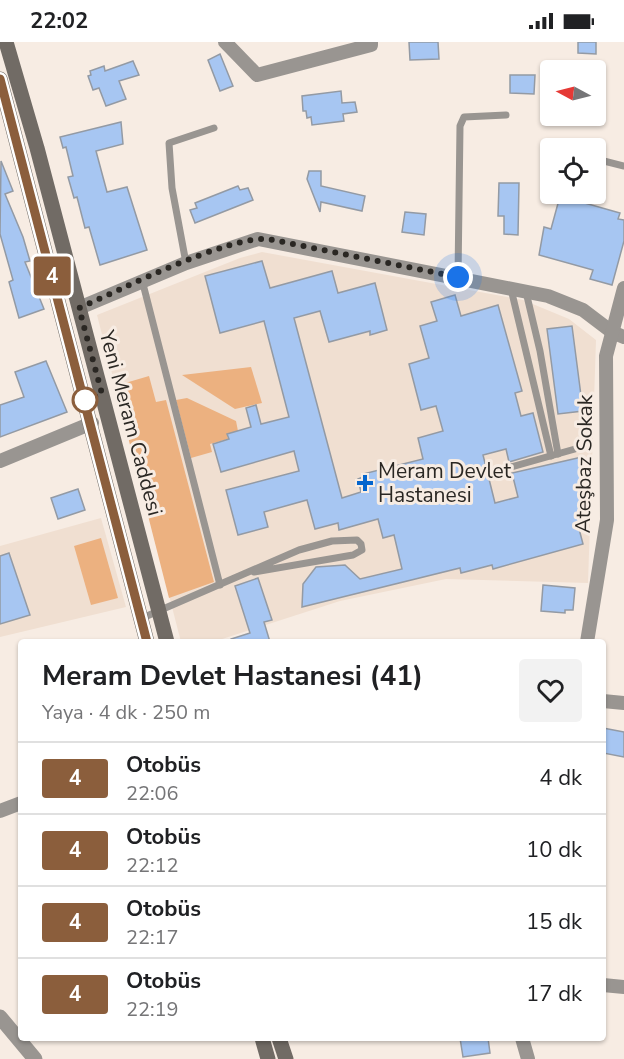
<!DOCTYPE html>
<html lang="tr">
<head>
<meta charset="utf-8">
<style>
	:root { --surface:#fff; --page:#f2f2f2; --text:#202124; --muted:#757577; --line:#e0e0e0 }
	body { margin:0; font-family:"Nunito Sans",sans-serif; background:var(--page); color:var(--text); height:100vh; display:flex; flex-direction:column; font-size:22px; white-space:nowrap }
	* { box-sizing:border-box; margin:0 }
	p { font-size:20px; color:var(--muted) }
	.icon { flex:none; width:33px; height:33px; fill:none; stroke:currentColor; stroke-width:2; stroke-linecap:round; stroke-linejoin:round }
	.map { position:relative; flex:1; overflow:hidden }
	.panel { position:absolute; left:18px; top:597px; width:588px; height:402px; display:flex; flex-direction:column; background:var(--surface); border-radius:6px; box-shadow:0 2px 4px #0004 }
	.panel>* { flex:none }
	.badge { padding:0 12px; border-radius:4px; font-size:21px; line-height:39px }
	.needle { width:39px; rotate:277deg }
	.controls { position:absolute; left:540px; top:18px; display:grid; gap:12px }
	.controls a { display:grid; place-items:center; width:66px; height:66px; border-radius:6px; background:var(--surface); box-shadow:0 2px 4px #0004; font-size:30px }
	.you { position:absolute; width:30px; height:30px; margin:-15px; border:4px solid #fff; border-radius:50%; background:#1a73e8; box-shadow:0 0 0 9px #1a73e833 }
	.map>.badge { position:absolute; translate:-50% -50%; box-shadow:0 0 0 3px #fff }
	.round { display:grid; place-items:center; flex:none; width:63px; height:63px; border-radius:6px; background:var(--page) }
	.overview { display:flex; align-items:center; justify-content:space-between; height:102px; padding:0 24px }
	h1 { font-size:28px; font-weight:700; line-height:45px }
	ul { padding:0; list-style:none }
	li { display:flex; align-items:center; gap:18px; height:72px; padding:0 24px; border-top:2px solid var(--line) }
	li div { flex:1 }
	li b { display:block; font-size:22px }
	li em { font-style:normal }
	li .badge { min-width:66px; font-weight:700; text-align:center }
	.status { display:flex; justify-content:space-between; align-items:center; height:42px; padding:0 30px; background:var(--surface); direction:ltr }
	.status svg { height:16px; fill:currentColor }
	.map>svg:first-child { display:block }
	.built { fill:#f0dfd1 }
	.green { fill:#ecb180 }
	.building { fill:#a7c6f2; stroke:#939aa4; stroke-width:1.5 }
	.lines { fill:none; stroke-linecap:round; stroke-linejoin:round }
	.service { stroke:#999591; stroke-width:7 }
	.minor { stroke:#999591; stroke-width:14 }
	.tertiary { stroke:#999591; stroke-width:15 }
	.secondary { stroke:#716b65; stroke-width:15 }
	.line-casing { stroke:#fff; stroke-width:14 }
	.line { stroke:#8b5e3c; stroke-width:9 }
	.walk { stroke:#2a2723; stroke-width:6; stroke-dasharray:0 10.8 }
	.stop-dot { fill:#fff; stroke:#8b5e3c; stroke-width:3 }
	.poi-dot { fill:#0465cd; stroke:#f7ece3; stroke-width:2 }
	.labels { text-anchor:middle; stroke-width:6; stroke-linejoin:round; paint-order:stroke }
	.street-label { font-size:21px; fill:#2a2723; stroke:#f7ece3 }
	.poi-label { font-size:21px; fill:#2a2723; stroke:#f7ece3; text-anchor:start }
</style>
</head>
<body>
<div class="status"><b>22:02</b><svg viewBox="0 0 49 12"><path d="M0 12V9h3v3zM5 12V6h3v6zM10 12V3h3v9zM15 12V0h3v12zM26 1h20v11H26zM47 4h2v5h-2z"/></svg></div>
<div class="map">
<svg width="624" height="1017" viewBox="0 0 624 1017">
	<rect width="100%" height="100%" fill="#f7ece3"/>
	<!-- built -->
	<g class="built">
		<path d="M262,210L523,258L569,277L596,298L588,541L446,537L340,559L213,600H181L97,273L240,216Z"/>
		<path d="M101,476L126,565L0,595V504Z"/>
	</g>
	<!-- green -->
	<g class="green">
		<path d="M251,325L262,361L235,367L182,333Z"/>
		<path d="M149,334L156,360L166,358L214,540L169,556L115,344Z"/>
		<path d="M187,356L236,379L238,389L227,392L228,397L210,402L212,410L191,416L176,358Z"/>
		<path d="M101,496L118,556L91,563L74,504Z"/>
	</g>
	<!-- building -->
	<g class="building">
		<path d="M409,0H438L439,17L410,18Z"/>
		<path d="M578,0H596V12L578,11Z"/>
		<path d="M220,12L233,44L220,49L208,18Z"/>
		<path d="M133,19L139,33L119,39L126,57L106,64L99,46L93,48L88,34L91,33L90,29L104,24L105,29Z"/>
		<path d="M510,33H535L534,52L510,51Z"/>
		<path d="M341,49L342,61L355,60L357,70L343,72L344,79L312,83L311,75L307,76L306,69H303L302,54Z"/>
		<path d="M121,80L123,102L96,109L107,150L127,145L147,208L100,223L89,185L85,186L77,155L74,156L68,135L73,134L66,105L63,106L60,95Z"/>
		<path d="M1,119L13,149L5,152L23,195L30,219L25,220L44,267L19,276L9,240L13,238L0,192Z"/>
		<path d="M309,129H321V144L365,154L362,169L321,160L320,170L307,137Z"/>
		<path d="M499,141H519L518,193L504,192V174H498Z"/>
		<path d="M238,144L240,148L248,146L253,158L195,181L190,168L197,166L195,161Z"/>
		<path d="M560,154L620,171L618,177L624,178V199L612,243L590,237L593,228L539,213L544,185L551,187Z"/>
		<path d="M405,170L426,172L424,193L402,190Z"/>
		<path d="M262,219L270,246L332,229L338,251L375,241L387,288L370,293V289L329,300L320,269L294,276L342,456L361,450L358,437L363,435V432L423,417L418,396L443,389L436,364L421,368L409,322L429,316L420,284L437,279L431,260L455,253L461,274L498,263L522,349L515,351L521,374L533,371L543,410L509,420L506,407L483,413L495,461L518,455L512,431L582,415L581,483H578L583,502L493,527L492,523L461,531L460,526L302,565L303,542L316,525L345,523L360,537L402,527L394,493L383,496L378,477L339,488L338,481L315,487L307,458L264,470L268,485L238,493L226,448L299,429L294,409L221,430L213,402L229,397L227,392L251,385L246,366L256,363L261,382L289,375L264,279L220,291L205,234Z"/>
		<path d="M572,284L583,369L558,372L547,287Z"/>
		<path d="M46,319L67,370L0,395V363L24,355L15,330Z"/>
		<path d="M78,447L85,468L58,477L51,456Z"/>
		<path d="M9,511L30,573L0,582V514Z"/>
		<path d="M258,536L272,578L264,580L270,600H231V597L250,591L235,544Z"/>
		<path d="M543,543L575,546L573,568H565V571L541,569Z"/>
		<path d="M603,686L624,690V715L603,711Z"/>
		<path d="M460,996H488L490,1011L463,1015Z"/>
	</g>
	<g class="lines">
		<!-- service -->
		<g class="service">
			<path d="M596,117L624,124"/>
			<path d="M186,221L172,146L169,101L214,86"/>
			<path d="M458,235L460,84L464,75L506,73"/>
			<path d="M142,238L220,543"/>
			<path d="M511,247L551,414"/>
			<path d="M526,250L540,309L558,412"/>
			<path d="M497,429L575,407"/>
			<path d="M140,577L299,508L332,499L357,498L361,502L362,508L353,513L254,530"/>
		</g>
		<!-- minor -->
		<g class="minor">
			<path d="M225,0L257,33L371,3V0"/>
			<path d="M79,266L186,221L258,197L548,254L583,268L612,290L624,295"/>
			<path d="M0,419L92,381"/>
			<path d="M587,600L607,478L606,314L624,246"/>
			<path d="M603,659L624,661"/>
			<path d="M0,769L21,761"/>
			<path d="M603,943L624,945"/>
			<path d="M522,996L528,1017"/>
		</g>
		<!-- tertiary -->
		<path class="tertiary" d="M0,975L35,1017"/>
		<!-- secondary -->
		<g class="secondary">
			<path d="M6,0L37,106L167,600"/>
			<path d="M0,37L147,600"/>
			<path d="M262,996L268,1017"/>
			<path d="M279,996L286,1017"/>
		</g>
	</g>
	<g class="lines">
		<defs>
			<path id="line" d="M0,37L147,600"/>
		</defs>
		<!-- line casing -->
		<use href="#line" class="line-casing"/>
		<!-- line -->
		<use href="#line" class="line"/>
		<!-- walk -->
		<path class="walk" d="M85,358L102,352L79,266C120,248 227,194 268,197L458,235"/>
	</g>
	<!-- markers -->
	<circle class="stop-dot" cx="85" cy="358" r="12"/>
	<path class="poi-dot" d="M362 432h6v6h6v6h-6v6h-6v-6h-6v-6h6z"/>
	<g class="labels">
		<!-- street labels -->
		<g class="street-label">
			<text transform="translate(131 381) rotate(75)" y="7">Yeni Meram Caddesi</text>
			<text transform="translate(584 422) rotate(-89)" y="7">Ateşbaz Sokak</text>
		</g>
		<!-- poi labels -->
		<g class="poi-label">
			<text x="378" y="436">Meram Devlet<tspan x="378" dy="24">Hastanesi</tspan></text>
		</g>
	</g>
</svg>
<div class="controls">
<a><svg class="needle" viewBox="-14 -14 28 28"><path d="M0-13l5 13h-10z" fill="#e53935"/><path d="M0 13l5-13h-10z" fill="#757577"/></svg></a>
<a><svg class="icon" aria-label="locate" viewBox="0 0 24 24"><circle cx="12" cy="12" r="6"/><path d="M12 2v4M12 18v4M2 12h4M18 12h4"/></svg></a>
</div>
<div class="you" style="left:458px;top:235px"></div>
<b class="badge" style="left:52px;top:234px;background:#8b5e3c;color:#fff">4</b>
<section class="panel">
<div class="overview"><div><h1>Meram Devlet Hastanesi (41)</h1><p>Yaya · 4 dk · 250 m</p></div><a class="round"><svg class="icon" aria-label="heart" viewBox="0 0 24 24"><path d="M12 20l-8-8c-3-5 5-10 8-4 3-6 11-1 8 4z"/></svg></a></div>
<ul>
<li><span class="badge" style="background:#8b5e3c;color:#fff">4</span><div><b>Otobüs</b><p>22:06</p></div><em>4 dk</em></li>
<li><span class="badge" style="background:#8b5e3c;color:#fff">4</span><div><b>Otobüs</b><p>22:12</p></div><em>10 dk</em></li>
<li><span class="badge" style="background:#8b5e3c;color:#fff">4</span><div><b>Otobüs</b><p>22:17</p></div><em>15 dk</em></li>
<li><span class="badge" style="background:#8b5e3c;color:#fff">4</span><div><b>Otobüs</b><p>22:19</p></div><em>17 dk</em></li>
</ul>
</section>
</div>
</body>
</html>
